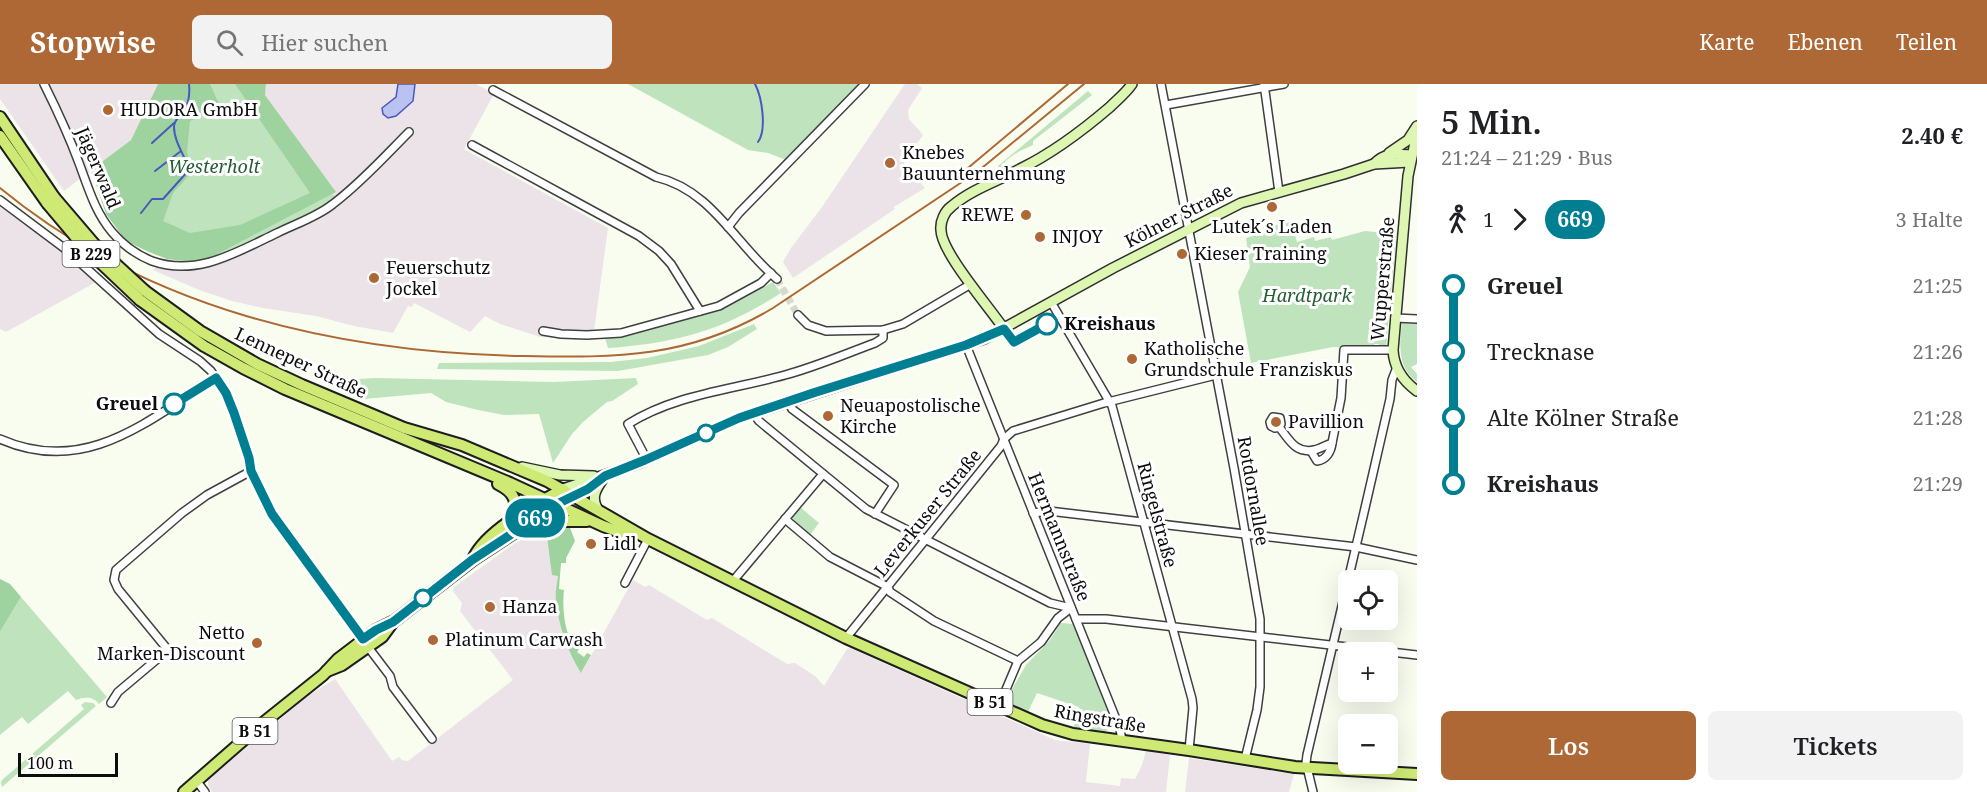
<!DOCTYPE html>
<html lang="de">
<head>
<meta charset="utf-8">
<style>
	:root { --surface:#fff; --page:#f2f2f2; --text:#202124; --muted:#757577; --accent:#ae6835 }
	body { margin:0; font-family:"Noto Serif",serif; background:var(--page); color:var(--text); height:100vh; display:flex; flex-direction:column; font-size:22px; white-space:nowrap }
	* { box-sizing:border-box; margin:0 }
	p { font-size:20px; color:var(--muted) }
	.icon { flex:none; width:33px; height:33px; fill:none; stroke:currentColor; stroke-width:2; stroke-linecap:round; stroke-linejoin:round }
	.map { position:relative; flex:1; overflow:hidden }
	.panel { display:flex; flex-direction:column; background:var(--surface); width:570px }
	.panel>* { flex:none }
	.badge { padding:0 12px; border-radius:20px; font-size:21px; line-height:39px }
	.controls { position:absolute; left:1338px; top:486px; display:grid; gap:12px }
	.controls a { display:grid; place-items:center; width:60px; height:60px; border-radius:9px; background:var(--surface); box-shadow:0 6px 24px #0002; font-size:30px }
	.scale { position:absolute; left:18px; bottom:15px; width:100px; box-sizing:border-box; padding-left:6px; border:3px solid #0d0d0d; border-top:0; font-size:16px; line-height:21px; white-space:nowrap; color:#0d0d0d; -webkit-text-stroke:4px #fff; paint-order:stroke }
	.map>.badge { position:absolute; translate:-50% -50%; box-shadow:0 0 0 3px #fff }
	.legs { display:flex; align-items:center; gap:9px; height:66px; padding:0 24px; font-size:20px }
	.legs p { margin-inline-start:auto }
	.summary { display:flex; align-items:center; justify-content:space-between; height:102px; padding:0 24px }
	h1 { font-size:33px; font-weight:600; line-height:45px }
	.primary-button { display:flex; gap:12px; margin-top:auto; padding:12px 24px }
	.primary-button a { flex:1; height:69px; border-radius:9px; background:var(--accent); color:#fff; font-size:24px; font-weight:600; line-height:69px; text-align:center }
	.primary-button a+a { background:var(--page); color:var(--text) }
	ul { padding:0 24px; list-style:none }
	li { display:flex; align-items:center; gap:21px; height:66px; font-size:22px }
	li i { display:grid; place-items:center; width:9px; height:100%; margin:0 8px; background:currentColor }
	li i::after { content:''; width:15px; height:15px; margin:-8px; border:4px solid; border-radius:50%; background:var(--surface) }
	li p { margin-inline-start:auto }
	li:first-child i { background:linear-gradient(#0000 50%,currentColor 0) }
	li:last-child i { background:linear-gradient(currentColor 50%,#0000 0) }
	header { display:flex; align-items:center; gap:36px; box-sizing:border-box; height:84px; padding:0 30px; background:var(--accent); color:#fff }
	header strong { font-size:28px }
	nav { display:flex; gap:33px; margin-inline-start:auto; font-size:21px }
	.search { width:420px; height:54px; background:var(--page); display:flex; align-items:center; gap:15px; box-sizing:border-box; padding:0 21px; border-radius:9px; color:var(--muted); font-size:22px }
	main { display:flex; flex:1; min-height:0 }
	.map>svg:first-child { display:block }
	.industrial { fill:#ebe3e8 }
	.green { fill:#bfe4bd }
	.forest { fill:#9ed39f }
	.water { fill:#bac2ef; stroke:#4958be; stroke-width:1.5 }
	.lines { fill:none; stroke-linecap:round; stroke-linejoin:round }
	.stream { stroke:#4958be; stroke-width:2 }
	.street-tunnel { stroke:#d6d9ce; stroke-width:7; stroke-dasharray:7 3.5; stroke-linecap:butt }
	.street-casing { stroke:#404040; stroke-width:10 }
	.secondary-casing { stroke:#2f2f2f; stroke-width:12 }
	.primary-casing { stroke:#1e1e1e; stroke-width:14 }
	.street { stroke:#fff; stroke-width:7 }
	.secondary { stroke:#ddf6b2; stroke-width:9 }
	.primary { stroke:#cee974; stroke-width:10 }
	.rail { stroke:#ae6835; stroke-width:2 }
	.primary-bridge-casing { stroke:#1e1e1e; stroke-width:14; stroke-linecap:butt }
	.primary-bridge { stroke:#cee974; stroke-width:10 }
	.line-1-casing { stroke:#fff; stroke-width:14 }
	.line-1 { stroke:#007e92; stroke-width:9 }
	.poi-dot { fill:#ae6835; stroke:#fff; stroke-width:2 }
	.stop-1-dot { fill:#fff; stroke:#007e92; stroke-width:3 }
	.labels { text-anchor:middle; stroke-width:6; stroke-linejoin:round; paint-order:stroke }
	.shield { fill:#fff; stroke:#565656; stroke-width:1.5 }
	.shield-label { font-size:16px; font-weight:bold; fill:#0d0d0d }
	.poi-label { font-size:18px; fill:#0d0d0d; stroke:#fff; text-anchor:start }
	.park-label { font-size:18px; font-style:italic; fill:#255e34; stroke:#fff }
	.street-label { font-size:18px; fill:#0d0d0d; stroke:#fff }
	.stop-label { font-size:18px; font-weight:bold; fill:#0d0d0d; stroke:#fff; text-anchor:start }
</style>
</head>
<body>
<header>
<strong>Stopwise</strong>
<div class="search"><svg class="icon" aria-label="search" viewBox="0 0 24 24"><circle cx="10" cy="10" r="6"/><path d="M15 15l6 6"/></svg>Hier suchen</div>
<nav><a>Karte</a><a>Ebenen</a><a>Teilen</a></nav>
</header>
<main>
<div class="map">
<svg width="1417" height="708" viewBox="0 0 1417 708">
	<rect width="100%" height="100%" fill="#f9fdf0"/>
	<!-- industrial -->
	<g class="industrial">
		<path d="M0,0H158L131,56L64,107L0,15Z"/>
		<path d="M266,0H476L494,10L464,65L608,144L593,255L540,253L500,240L485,232L470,248L414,219L412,223L408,222L393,249L354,242L316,232L263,224L232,217L199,206L153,186L167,175L185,177L335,108L265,11Z"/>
		<path d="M905,0H917L922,4L908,26L909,35L923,51L903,78L925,104L894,123L895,125L793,194L783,178L791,164L822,123Z"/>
		<path d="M0,120L61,167L96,198L6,248L0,245Z"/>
		<path d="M546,445L553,491H558L556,515L561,538L567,561L582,588L633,496L645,503L649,501L707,536L712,534L787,580L795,579L815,592L824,602L847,565L850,564L1055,656L1090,660L1086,698L1120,702L1121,694L1135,695L1142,681L1146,667L1170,671L1166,708H212L208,701V696L306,613L335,595L392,677L399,673L402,676L408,677L513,596L460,527L462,519L453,507L454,503L511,462L529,451Z"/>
		<path d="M1189,674L1286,689L1294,690L1289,708H1185Z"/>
	</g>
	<!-- green -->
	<g class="green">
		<path d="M160,0H261L263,12L313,85L335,113L333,119L304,134L217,172L201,175L168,174L138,55Z"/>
		<path d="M628,0H862L791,74L786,76L768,69L748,66Z"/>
		<path d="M1088,7L1092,11L1033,57V61C1022,66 1002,74 1000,88L979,98L993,86L994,88L999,84L998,82Z"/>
		<path d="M1291,138L1297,158L1314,153L1315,157L1331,153L1332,156L1365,147L1396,150L1397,144L1386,264H1380L1379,260H1374V264L1333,263L1251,279L1238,208L1250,183L1246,154L1273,146L1272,142Z"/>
		<path d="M773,198L781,209C722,247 676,259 608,264L605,254L724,225Z"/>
		<path d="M1402,239L1417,240V280L1411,283L1417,290V298C1398,285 1399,260 1402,239Z"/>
		<path d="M754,240L757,245L728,263L708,271L618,287L437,285L439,279L611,278L647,274L699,262Z"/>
		<path d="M376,294L554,298L636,294L638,300L612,317L607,318L583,338L572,350L553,379L539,330L504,331L478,326L446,318L431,309L364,315L334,301L340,296Z"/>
		<path d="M800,423L819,439L810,451L795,438L792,433Z"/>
		<path d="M21,513L107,613L99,620C92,612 86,613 76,616L68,607L28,640L22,633L0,651V548Z"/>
		<path d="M1061,539L1074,540L1113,640L1104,649L1073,646L1079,623L1037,609L1028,628L1005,617L1026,581L1050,556Z"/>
		<path d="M85,618L93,619L96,622L2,703L1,699L2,696L84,625L81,621Z"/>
	</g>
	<!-- forest -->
	<g class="forest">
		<path d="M158,0H210L220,22L190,37L187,68L193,87L173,109L163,137L190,149L240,141L310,109L235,0H266L265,11L336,108L204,177H184L167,175L149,168L132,160L123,153L106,130L91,86L131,56Z"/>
		<path d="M569,441L575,457L566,474V479H561L559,505L564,506C562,522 564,556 579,565L577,568L584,573L587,569L591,571L581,589C568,568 558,541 556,516C555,508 557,499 558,492L552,491L546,445Z"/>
		<path d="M0,495L10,500L21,513L0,548Z"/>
	</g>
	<!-- water -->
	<path class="water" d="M398,0H415L413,17L396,32L388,34L383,30L382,24L396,13Z"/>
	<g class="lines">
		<!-- stream -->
		<g class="stream">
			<path d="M755,0C762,13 767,46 758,58"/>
			<path d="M152,59L174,39"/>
			<path d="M155,87L181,67"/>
			<path d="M141,129L152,115H163L188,87L189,84C184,71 174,57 174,43C174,35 180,33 184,27C189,19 190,10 189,0"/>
		</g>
		<!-- street-tunnel -->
		<path class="street-tunnel" d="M777,195L798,231"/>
		<defs>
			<g id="street">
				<path d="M44,0C57,26 69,52 79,79C88,103 95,128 112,148C123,161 137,171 152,177C197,193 237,168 277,149C295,140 317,133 333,120C361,99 385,72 409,48"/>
				<path d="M1161,0L1234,384L1260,535V603L1257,626L1245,675"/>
				<path d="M1264,0L1279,108"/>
				<path d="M493,6L656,93C712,106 736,161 777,195"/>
				<path d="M1166,21L1284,0"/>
				<path d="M472,61L573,116L639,152L659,167L671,180L700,227"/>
				<path d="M0,116L64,164L159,250L200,277L211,287L226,309L249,374L251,387L272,430L363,555"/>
				<path d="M728,143L739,129L865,0"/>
				<path d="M1051,218L1112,322L1192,615L1193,624L1189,666"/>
				<path d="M798,231L808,241L826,247L883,246L903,240L971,200"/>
				<path d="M1395,234L1417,235"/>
				<path d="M543,247L561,250L587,251L621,249L719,222L761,199L771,189"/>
				<path d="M966,261L1120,645L1122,657"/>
				<path d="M788,317L792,325L894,401L875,430"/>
				<path d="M753,329L759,337L866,425L1050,519L1071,524"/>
				<path d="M1279,343L1281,340L1280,334L1273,333L1270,338L1271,342L1275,344L1279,343C1289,355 1295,370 1314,366C1320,365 1326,361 1332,359L1341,314L1344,266H1393"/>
				<path d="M0,355C86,393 148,336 216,294"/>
				<path d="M1311,367L1317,377C1326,376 1331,368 1332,359"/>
				<path d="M647,376L628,340C676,310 732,306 785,291C815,283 845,270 875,259L883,254V246"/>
				<path d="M1033,429L1049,427L1356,463L1417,476"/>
				<path d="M785,435L830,473L888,503L890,508L934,537L1018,577"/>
				<path d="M733,497L823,390"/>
				<path d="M625,499L648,455"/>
				<path d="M1076,535H1106L1417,571"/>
				<path d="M846,554L1001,362L1004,355L1013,347L1104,319L1216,291"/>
				<path d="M368,563L390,592L393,603L432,655"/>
				<path d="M111,619L118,608L168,566L118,505L114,496L116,486L182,429L207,411L251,387"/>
				<path d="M999,622L1018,577L1041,558L1058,534L1071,524"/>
				<path d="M196,696L205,708"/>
				<path d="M1313,708L1306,679L1307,671L1365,424L1390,315L1392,296L1397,283"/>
			</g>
			<g id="secondary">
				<path d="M1417,49L1408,92L1393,266C1394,284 1403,297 1417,307"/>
				<path d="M1389,69L1408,56L1417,42"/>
				<path d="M1374,80C1385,68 1396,70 1411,71"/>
				<path d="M1004,245C990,224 941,168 941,146C940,137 945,127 952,122C972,105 998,97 1020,85C1053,69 1082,47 1110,23C1118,15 1126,9 1132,0"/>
				<path d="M522,383L560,391L594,392"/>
				<path d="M563,405L640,379L739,334L984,255L1113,184L1241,119L1344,90L1374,80L1410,78"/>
				<path d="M574,411L599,397"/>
				<path d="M599,427C589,413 597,404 605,392"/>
			</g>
			<g id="primary">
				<path d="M0,33L54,113"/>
				<path d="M0,52L47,119"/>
				<path d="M145,207L200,247L257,280L302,301L404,344L462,361L547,397L648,455L846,554L1042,641L1073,650L1189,666L1295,683L1417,690"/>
				<path d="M140,216L204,262L243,284L285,305L510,399L603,442L625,450H636"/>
				<path d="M498,400C516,409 518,418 512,436"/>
				<path d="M526,446L554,437H587"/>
				<path d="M474,473C488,445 537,420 563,405"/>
				<path d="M327,587L342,581L382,553L393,538L473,476L561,418"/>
				<path d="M184,708L263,639L323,591L338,575L376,546L392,538"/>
			</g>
		</defs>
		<!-- street casing -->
		<use href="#street" class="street-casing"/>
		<!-- secondary casing -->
		<use href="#secondary" class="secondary-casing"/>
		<!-- primary casing -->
		<use href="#primary" class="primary-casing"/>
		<!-- street -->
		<use href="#street" class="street"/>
		<!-- secondary -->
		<use href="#secondary" class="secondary"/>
		<!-- primary -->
		<use href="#primary" class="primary"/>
		<!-- rail -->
		<g class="rail">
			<path d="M962,89L1068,0"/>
			<path d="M0,104C147,225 337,269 524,272C617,274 690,274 773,224L977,88L1084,0"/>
		</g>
		<defs>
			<g id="primary-bridge">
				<path d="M54,113L95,161L145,207"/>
				<path d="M47,119L85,164L140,216"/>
			</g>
		</defs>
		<!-- primary-bridge casing -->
		<use href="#primary-bridge" class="primary-bridge-casing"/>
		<!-- primary-bridge -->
		<use href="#primary-bridge" class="primary-bridge"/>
	</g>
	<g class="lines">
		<defs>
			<path id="line-1" d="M174,320L216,294L226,309L234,329L249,374L251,387L272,430L363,555L376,546L393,538L472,476L507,453L557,420L588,405L605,392L645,376L739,334L813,309L966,261L1004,245L1014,258L1047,240"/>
		</defs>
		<!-- line-1 casing -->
		<use href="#line-1" class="line-1-casing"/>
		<!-- line-1 -->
		<use href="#line-1" class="line-1"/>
	</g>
	<!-- markers -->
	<g class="poi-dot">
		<circle cx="108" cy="26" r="6"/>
		<circle cx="890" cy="79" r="6"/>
		<circle cx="1272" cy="123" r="6"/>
		<circle cx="1026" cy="131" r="6"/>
		<circle cx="1040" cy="153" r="6"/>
		<circle cx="1182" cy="170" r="6"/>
		<circle cx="374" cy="194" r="6"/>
		<circle cx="1132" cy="275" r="6"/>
		<circle cx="828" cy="332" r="6"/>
		<circle cx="1276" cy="338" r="6"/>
		<circle cx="591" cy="460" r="6"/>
		<circle cx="490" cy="523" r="6"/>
		<circle cx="433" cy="556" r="6"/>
		<circle cx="257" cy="559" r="6"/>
	</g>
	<g class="stop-1-dot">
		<circle cx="1047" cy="240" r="10"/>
		<circle cx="174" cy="320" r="10"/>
		<circle cx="706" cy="349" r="8"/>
		<circle cx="423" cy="514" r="8"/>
	</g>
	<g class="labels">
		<!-- shield labels -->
		<g class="shield">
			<rect x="62.5" y="157" width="57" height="26" rx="4.5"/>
			<rect x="967.5" y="605" width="45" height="26" rx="4.5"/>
			<rect x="232.5" y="634" width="45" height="26" rx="4.5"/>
		</g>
		<g class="shield-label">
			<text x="91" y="176">B 229</text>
			<text x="990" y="624">B 51</text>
			<text x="255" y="653">B 51</text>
		</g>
		<!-- poi labels -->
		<g class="poi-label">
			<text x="120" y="32">HUDORA GmbH</text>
			<text x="902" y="75">Knebes<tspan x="902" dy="21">Bauunternehmung</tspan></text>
			<text x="1014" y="137" text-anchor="end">REWE</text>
			<text x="1272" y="149" text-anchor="middle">Lutek´s Laden</text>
			<text x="1052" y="159">INJOY</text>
			<text x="1194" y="176">Kieser Training</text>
			<text x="386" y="190">Feuerschutz<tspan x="386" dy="21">Jockel</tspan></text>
			<text x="1144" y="271">Katholische<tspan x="1144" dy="21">Grundschule Franziskus</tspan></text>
			<text x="840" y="328">Neuapostolische<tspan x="840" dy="21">Kirche</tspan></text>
			<text x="1288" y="344">Pavillion</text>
			<text x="603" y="466">Lidl</text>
			<text x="502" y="529">Hanza</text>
			<text x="245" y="555" text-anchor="end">Netto<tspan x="245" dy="21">Marken-Discount</tspan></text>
			<text x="445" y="562">Platinum Carwash</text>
		</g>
		<!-- park labels -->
		<g class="park-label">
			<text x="214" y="89">Westerholt</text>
			<text x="1307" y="218">Hardtpark</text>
		</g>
		<!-- street labels -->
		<g class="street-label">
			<text transform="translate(98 84) rotate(67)" y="6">Jägerwald</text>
			<text transform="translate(1179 132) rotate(-27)" y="6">Kölner Straße</text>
			<text transform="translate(1383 195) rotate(-85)" y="6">Wupperstraße</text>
			<text transform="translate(301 279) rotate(25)" y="6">Lenneper Straße</text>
			<text transform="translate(1253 407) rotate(80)" y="6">Rotdornallee</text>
			<text transform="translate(928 429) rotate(-51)" y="6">Leverkuser Straße</text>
			<text transform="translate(1157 431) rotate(75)" y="6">Ringelstraße</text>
			<text transform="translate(1059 453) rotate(68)" y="6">Hermannstraße</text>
			<text transform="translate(1100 635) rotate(10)" y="6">Ringstraße</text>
		</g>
		<!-- stop labels -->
		<g class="stop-label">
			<text x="1064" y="246">Kreishaus</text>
			<text x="158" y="326" text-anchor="end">Greuel</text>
		</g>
	</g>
</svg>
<div class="controls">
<a><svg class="icon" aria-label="locate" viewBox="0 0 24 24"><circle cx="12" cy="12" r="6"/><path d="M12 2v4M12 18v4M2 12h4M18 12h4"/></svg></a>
<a>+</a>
<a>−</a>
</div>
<div class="scale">100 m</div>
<b class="badge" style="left:535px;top:434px;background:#007e92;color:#fff">669</b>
</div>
<section class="panel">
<div class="summary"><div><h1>5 Min.</h1><p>21:24 – 21:29 · Bus</p></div><b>2.40 €</b></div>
<div class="legs"><svg class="icon" aria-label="walk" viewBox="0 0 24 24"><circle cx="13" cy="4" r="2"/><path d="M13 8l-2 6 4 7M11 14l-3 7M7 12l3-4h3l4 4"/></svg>1<svg class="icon" aria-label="forward" viewBox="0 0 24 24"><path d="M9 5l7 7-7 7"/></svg><b class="badge" style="background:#007e92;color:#fff">669</b><p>3 Halte</p></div>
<ul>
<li><i style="color:#007e92"></i><b>Greuel</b><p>21:25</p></li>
<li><i style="color:#007e92"></i><span>Trecknase</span><p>21:26</p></li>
<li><i style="color:#007e92"></i><span>Alte Kölner Straße</span><p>21:28</p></li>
<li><i style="color:#007e92"></i><b>Kreishaus</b><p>21:29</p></li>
</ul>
<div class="primary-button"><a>Los</a><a>Tickets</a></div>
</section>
</main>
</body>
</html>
